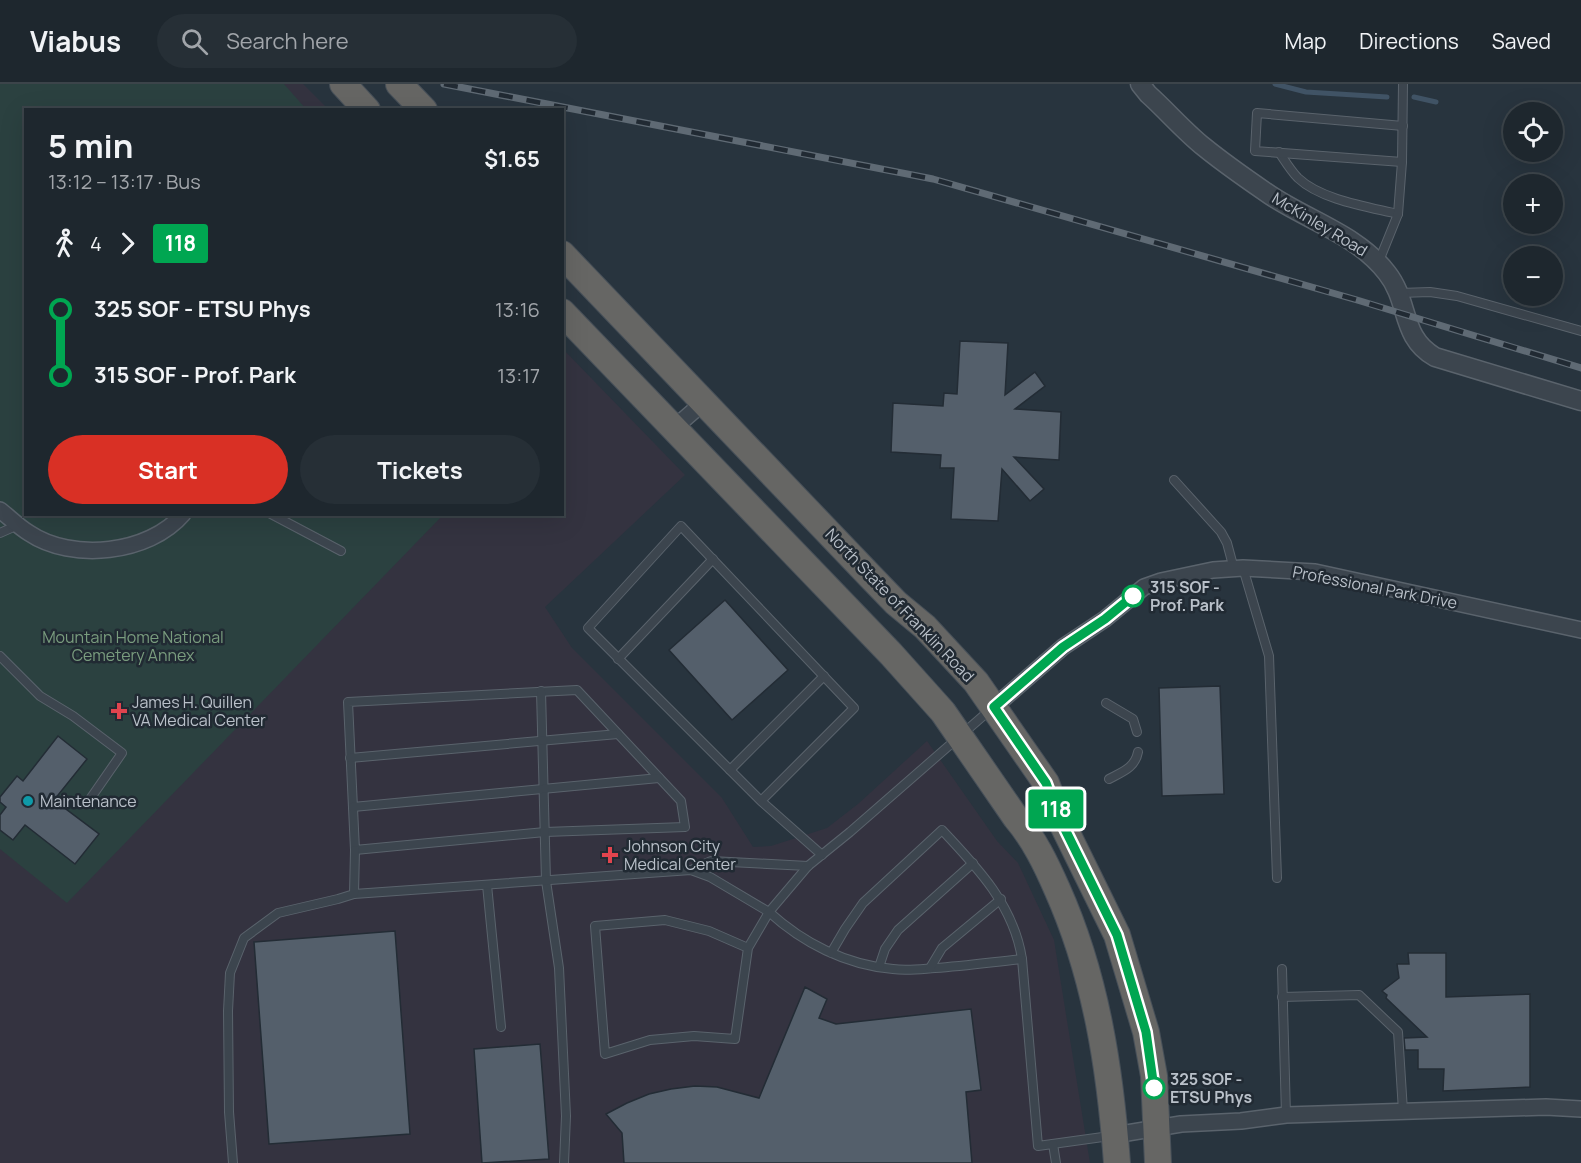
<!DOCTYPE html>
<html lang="en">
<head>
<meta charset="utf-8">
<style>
	:root { --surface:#1e272e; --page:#262f36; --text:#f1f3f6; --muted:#a1a5aa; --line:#3c444a; --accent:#d93025 }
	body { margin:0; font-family:Manrope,sans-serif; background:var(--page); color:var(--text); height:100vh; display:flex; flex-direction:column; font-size:22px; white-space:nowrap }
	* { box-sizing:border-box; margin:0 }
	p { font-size:20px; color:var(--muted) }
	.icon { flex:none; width:33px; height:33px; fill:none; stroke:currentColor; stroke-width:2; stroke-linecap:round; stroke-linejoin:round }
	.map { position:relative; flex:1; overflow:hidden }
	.panel { position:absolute; left:24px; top:24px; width:540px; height:408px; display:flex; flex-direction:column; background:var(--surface); border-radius:0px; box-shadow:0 6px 24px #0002,0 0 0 2px var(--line) }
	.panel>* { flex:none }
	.badge { padding:0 12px; border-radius:4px; font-size:21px; line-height:39px }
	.tools { position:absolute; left:1503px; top:18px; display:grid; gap:12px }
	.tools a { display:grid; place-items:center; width:60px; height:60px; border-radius:50%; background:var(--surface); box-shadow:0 6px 24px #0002,0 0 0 2px var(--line); font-size:30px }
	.map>.badge { position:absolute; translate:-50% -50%; box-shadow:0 0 0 3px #fff }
	.legs { display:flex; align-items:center; gap:9px; height:66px; padding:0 24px; font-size:20px }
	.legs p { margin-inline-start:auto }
	.headline { display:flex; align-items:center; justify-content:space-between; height:102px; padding:0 24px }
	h1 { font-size:33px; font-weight:700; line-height:45px }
	.button { display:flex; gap:12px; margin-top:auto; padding:12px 24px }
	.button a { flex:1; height:69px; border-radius:36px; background:var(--accent); color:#fff; font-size:24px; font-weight:700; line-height:69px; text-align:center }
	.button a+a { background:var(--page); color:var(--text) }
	ul { padding:0 24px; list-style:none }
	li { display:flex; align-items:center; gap:21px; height:66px; font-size:22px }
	li i { display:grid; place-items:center; width:9px; height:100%; margin:0 8px; background:currentColor }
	li i::after { content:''; width:15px; height:15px; margin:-8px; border:4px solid; border-radius:50%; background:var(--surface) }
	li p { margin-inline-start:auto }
	li:first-child i { background:linear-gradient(#0000 50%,currentColor 0) }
	li:last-child i { background:linear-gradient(currentColor 50%,#0000 0) }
	header { display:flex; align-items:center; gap:36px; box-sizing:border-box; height:84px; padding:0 30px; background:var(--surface); border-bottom:2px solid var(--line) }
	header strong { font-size:28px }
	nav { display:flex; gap:33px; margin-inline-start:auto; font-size:21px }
	.search { width:420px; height:54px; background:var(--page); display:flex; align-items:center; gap:15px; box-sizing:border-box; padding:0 21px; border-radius:33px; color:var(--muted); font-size:22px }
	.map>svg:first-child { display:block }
	.medical { fill:#343340 }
	.green { fill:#2b4140 }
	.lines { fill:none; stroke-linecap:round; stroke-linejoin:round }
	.stream { stroke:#405365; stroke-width:5 }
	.building { fill:#545f6b; stroke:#232c35; stroke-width:1.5 }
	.service-casing { stroke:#5a636c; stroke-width:10 }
	.minor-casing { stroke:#5a636c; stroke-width:18 }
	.tertiary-casing { stroke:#5a636c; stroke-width:21 }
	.trunk-casing { stroke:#475059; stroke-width:28 }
	.service { stroke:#3c454e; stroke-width:8 }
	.minor { stroke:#3c454e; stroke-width:15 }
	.tertiary { stroke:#3c454e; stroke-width:18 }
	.trunk { stroke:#666664; stroke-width:26 }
	.rail-casing { stroke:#5f6a74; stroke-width:7 }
	.rail { stroke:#212a33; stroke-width:4.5; stroke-dasharray:14; stroke-linecap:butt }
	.line-1-casing { stroke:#fff; stroke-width:14 }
	.line-1 { stroke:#00a651; stroke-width:9 }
	.stop-1-dot { fill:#fff; stroke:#00a651; stroke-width:3 }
	.health-dot { fill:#e0444e; stroke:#212a33; stroke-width:2 }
	.culture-dot { fill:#0f9aa8; stroke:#212a33; stroke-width:2 }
	.labels { text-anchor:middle; stroke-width:5; stroke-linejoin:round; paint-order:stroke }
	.street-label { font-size:16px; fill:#b9c0c9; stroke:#212a33 }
	.stop-label { font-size:16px; font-weight:bold; fill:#b9c0c9; stroke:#212a33; text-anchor:start }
	.park-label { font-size:16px; fill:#799c7e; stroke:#212a33 }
	.poi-label { font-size:16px; fill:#b9c0c9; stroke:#212a33; text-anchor:start }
</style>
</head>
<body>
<header>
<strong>Viabus</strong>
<div class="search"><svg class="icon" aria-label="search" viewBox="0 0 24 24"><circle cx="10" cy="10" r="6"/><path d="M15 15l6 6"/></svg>Search here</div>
<nav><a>Map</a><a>Directions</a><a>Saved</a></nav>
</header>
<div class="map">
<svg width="1581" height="1079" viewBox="0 0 1581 1079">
	<rect width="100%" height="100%" fill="#28343e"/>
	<!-- medical -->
	<path class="medical" d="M0,0H303L328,25L26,26V430H562L563,265L685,391L545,523L572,564L722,714L753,763L771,762L827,744L858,720L927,657L997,757L1018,779L1054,856L1090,1079H0Z"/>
	<!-- green -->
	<path class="green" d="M0,0H284L306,25L26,26V430L443,431L67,819L0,765Z"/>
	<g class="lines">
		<!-- stream -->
		<g class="stream">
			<path d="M1275,0L1306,8L1387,13"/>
			<path d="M1414,13L1436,18"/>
		</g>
	</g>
	<!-- building -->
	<g class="building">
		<path d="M960,257L1008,259L1005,311L1035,288L1045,302L1015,325L1061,328L1059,376L1014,373L1044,405L1030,417L1002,385L998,437L951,435L954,384H940L941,371L891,368L893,319L943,322L944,309L957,310Z"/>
		<path d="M725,516L788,586L732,636L669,566Z"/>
		<path d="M1220,602L1224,710L1162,712L1159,604Z"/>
		<path d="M58,652L87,675L54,716L99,750L75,780L25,741L13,756L0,746V731L6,723L0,718V713L17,692L23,697Z"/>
		<path d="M395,847L410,1050L269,1060L254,858Z"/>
		<path d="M1408,869H1446V913L1530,910V1003L1443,1007L1444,985H1418V966H1405L1404,954L1427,953L1386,914L1387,911L1382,907L1399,894L1397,880H1409Z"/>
		<path d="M805,903L827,915L819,934L836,940L971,925L981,1006L966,1008L972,1079H624L622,1049L606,1030L627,1019L649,1010L671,1005L695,1002L717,1003L759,1014Z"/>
		<path d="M540,960L549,1075L482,1079L474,965Z"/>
	</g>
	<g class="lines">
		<defs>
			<g id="service">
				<path d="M1279,68C1285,77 1291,87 1298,94C1321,116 1369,123 1398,130"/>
				<path d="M1402,78L1255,67L1257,29L1403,42"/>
				<path d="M1379,177L1398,130L1402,78L1403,0"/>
				<path d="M1400,209L1430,208L1457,212L1581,247"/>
				<path d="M1174,396L1221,448L1227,459L1234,485"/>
				<path d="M271,430L341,467"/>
				<path d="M0,449L18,441"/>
				<path d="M1243,484L1269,572L1277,794"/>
				<path d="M0,572L40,612L73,632L122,669L88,718"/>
				<path d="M618,575L713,475"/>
				<path d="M577,606L681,717L685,743L545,748L355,766L348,618Z"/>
				<path d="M541,607L546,797L559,884L566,1032L564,1079"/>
				<path d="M1106,619L1133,635L1137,648"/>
				<path d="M350,674L618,650"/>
				<path d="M730,686L824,592"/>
				<path d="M1109,695C1122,688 1135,684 1138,668"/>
				<path d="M761,717L854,624L681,442L588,544L761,717L822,771"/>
				<path d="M353,723L659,694"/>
				<path d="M691,786L711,777L808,782"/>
				<path d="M487,801L501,943"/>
				<path d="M354,810L691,786L710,793L769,828L808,782L850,748L991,625"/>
				<path d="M748,864L709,847L665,836L595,842L605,970L650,956L694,952L735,955L748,864L769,828C803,859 846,881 893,885C907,887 921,885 935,884C964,882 993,878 1022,875C1014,822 978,784 942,746L863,819L845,845L831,869"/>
				<path d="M1022,875L1038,1062L1110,1052"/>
				<path d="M879,883L885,865L898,846L973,779"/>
				<path d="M930,884L942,864L1001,815"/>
				<path d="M1282,885L1286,1031"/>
				<path d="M1282,913L1359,911L1398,948L1403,1027"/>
				<path d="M1053,1060L1056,1079"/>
				<path d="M233,1079L229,1028L228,927L230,889L244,854L278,829L338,815L354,810L355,766"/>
			</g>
			<g id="minor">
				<path d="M674,344L704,318"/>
				<path d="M0,426C9,433 19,443 29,449C72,478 149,470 183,430"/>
				<path d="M994,623L1063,563L1105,535L1144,503L1161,497L1213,486L1243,484L1315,488L1581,546"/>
				<path d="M1115,1051L1181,1040L1241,1037L1286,1031L1546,1023L1581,1025"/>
			</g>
			<path id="tertiary" d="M1140,0L1148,10C1167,27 1184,47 1204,63C1225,80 1248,96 1270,111C1309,137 1358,151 1387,189C1410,218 1400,253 1435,273L1581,317"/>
			<g id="trunk">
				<path d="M343,0L367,26"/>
				<path d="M399,0L424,26"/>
				<path d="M562,170L869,491L896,519L925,543L976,598L1046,699L1058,731L1117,851L1146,948L1154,992L1158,1079"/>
				<path d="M562,228L891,570L943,628L1016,734C1034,755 1046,780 1057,805C1096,892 1110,984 1117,1079"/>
			</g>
		</defs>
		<!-- service casing -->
		<use href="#service" class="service-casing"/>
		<!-- minor casing -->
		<use href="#minor" class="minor-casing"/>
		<!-- tertiary casing -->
		<use href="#tertiary" class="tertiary-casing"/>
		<!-- trunk casing -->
		<use href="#trunk" class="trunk-casing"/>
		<!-- service -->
		<use href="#service" class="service"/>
		<!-- minor -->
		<use href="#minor" class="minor"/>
		<!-- tertiary -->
		<use href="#tertiary" class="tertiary"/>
		<!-- trunk -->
		<use href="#trunk" class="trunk"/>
		<defs>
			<path id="rail" d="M444,0L933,95L1357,216L1581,284"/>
		</defs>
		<!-- rail casing -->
		<use href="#rail" class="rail-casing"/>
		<!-- rail -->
		<use href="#rail" class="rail"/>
	</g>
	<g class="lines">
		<defs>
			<path id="line-1" d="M1133,512L1105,535L1063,563L994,623L1046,699L1058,731L1117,851L1146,948L1154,1004"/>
		</defs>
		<!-- line-1 casing -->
		<use href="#line-1" class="line-1-casing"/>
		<!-- line-1 -->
		<use href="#line-1" class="line-1"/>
	</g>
	<!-- markers -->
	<g class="stop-1-dot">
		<circle cx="1133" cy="512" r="10"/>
		<circle cx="1154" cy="1004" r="10"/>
	</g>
	<g class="health-dot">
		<path d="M116 618h6v6h6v6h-6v6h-6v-6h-6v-6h6z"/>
		<path d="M607 762h6v6h6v6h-6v6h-6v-6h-6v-6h6z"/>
	</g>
	<circle class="culture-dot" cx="28" cy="717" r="6"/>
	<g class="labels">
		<!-- street labels -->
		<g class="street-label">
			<text transform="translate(1320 140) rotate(31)" y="6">McKinley Road</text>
			<text transform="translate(1375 503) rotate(11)" y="6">Professional Park Drive</text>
			<text transform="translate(900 521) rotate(46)" y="6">North State of Franklin Road</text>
		</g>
		<!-- stop labels -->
		<g class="stop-label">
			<text x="1150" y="509">315 SOF -<tspan x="1150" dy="18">Prof. Park</tspan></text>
			<text x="1170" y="1001">325 SOF -<tspan x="1170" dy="18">ETSU Phys</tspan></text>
		</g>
		<!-- park labels -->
		<g class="park-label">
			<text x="133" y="559">Mountain Home National<tspan x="133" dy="18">Cemetery Annex</tspan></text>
		</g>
		<!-- poi labels -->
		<g class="poi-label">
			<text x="132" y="624">James H. Quillen<tspan x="132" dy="18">VA Medical Center</tspan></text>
			<text x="40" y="723">Maintenance</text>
			<text x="624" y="768">Johnson City<tspan x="624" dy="18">Medical Center</tspan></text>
		</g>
	</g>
</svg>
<div class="tools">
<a><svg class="icon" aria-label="locate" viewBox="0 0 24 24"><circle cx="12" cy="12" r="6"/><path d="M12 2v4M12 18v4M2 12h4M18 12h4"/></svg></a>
<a>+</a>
<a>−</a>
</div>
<b class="badge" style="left:1056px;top:725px;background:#00a651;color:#fff">118</b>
<section class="panel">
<div class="headline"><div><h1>5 min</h1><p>13:12 – 13:17 · Bus</p></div><b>$1.65</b></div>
<div class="legs"><svg class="icon" aria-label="walk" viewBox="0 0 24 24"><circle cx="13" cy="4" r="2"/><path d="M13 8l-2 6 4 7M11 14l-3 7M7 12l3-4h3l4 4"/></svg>4<svg class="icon" aria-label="forward" viewBox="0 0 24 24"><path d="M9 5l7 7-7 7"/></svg><b class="badge" style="background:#00a651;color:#fff">118</b></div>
<ul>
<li><i style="color:#00a651"></i><b>325 SOF - ETSU Phys</b><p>13:16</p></li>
<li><i style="color:#00a651"></i><b>315 SOF - Prof. Park</b><p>13:17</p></li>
</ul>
<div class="button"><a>Start</a><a>Tickets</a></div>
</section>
</div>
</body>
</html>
